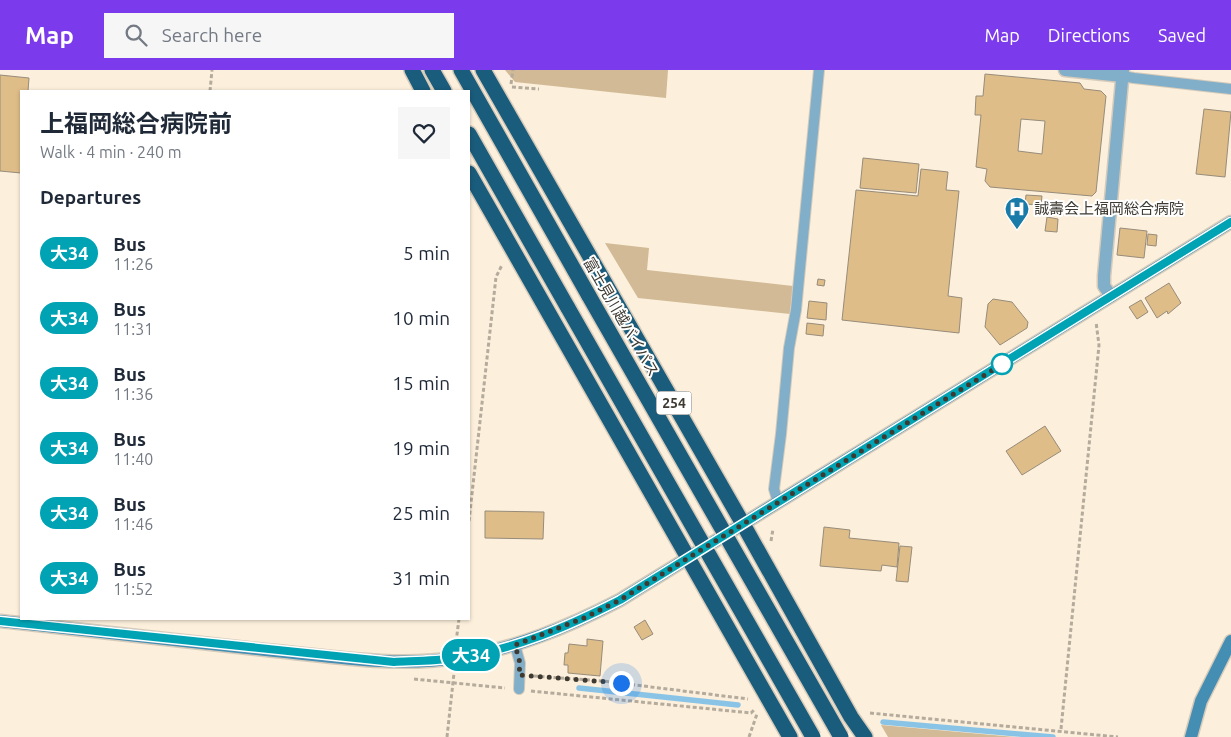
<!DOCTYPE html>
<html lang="en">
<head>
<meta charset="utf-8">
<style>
	:root { --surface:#fff; --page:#f6f6f7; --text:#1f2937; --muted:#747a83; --accent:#7c3aed }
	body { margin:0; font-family:Ubuntu,"Noto Sans JP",sans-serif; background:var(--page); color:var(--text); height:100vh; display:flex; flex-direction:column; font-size:19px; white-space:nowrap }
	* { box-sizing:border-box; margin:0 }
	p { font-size:16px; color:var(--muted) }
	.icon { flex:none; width:28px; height:28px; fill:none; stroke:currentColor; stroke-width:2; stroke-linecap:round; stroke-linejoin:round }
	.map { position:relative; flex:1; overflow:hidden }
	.sheet { position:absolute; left:20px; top:20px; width:450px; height:530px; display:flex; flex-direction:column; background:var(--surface); border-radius:0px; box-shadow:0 1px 4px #0004 }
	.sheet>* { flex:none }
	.badge { padding:0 10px; border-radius:16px; font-size:18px; line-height:32px }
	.you { position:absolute; width:25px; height:25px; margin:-12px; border:4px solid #fff; border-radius:50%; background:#1a73e8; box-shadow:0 0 0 8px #1a73e833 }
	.map>.badge { position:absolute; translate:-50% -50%; box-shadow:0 0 0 2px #fff }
	h2 { padding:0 20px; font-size:19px; line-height:45px }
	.round { display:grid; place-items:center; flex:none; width:52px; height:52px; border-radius:0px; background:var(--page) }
	.summary { display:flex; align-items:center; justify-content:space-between; height:85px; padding:0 20px }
	h1 { font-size:24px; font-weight:700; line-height:38px }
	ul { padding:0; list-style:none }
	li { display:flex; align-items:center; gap:15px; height:65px; padding:0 20px }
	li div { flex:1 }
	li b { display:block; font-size:19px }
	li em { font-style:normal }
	li .badge { min-width:55px; font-weight:700; text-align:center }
	header { display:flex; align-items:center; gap:30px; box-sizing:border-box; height:70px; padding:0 25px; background:var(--accent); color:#fff }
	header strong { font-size:24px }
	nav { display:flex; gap:28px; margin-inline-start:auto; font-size:18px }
	.search { width:350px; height:45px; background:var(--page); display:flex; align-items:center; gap:12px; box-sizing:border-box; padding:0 18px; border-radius:0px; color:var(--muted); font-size:19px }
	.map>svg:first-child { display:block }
	.green { fill:#d1ba95 }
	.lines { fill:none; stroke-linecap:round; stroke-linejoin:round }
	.stream { stroke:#89c4e6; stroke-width:5.5 }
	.building { fill:#debd89; stroke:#978c7a; fill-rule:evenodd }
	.lane-casing { stroke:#d6cbba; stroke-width:12 }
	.street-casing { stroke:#d6cbba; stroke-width:15 }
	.secondary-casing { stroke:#d6cbba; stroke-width:15 }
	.highway-casing { stroke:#d6cbba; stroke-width:18 }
	.path { stroke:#b5ab9c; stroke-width:3; stroke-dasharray:4 2.5; stroke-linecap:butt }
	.lane { stroke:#81aec9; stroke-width:10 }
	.street { stroke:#81aec9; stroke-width:12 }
	.secondary { stroke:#448db3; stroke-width:12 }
	.highway { stroke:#1a5c7c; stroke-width:15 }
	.highway-bridge-casing { stroke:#d6cbba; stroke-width:18; stroke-linecap:butt }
	.highway-bridge { stroke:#1a5c7c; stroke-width:15 }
	.line-casing { stroke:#fff; stroke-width:11 }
	.line { stroke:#00a3b4; stroke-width:8 }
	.walk { stroke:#3e3a32; stroke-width:5; stroke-dasharray:0 9 }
	.stop-dot { fill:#fff; stroke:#00a3b4; stroke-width:2.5 }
	.labels { text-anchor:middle; stroke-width:4; stroke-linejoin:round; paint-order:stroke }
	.shield { fill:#fff; stroke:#787570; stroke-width:1 }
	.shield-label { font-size:14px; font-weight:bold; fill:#3e3a32 }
	.poi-label { font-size:15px; fill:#3e3a32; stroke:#fff; text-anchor:start }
	.street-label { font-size:15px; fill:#3e3a32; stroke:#fff }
</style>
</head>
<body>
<header>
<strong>Map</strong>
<div class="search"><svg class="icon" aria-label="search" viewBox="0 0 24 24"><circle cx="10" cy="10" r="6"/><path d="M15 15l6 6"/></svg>Search here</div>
<nav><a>Map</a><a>Directions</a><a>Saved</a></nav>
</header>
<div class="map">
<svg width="1231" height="667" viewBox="0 0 1231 667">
	<rect width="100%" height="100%" fill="#fcefdc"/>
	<!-- green -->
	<g class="green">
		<path d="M505,0H668L666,28L515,12Z"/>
		<path d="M605,173L649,178L647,200L793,216L790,244L638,228Z"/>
		<path d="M881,655L1015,667H888Z"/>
	</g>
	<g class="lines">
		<!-- stream -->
		<g class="stream">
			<path d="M579,618L738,635"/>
			<path d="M883,652L1053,667"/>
		</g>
	</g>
	<!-- building -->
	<g class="building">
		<path d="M985,4L1080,13L1084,19L1101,21L1106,26L1096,122L1092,126L990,117L985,111L987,99L976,97L981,45H975L976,26H983ZM1021,49L1045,51L1042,84L1018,81Z"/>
		<path d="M0,5L29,8L28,21H21V103L0,101Z"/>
		<path d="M1204,39L1231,42L1225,107L1196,104Z"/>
		<path d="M863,88L919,94L916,123L860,118Z"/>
		<path d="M921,99L948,102L946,120L959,121L948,226L962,228L959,263L842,250L856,120L918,126Z"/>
		<path d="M1026,125L1042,126L1041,135L1025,134Z"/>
		<path d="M1047,147L1058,149L1057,162L1045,161Z"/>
		<path d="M1120,158L1147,161L1144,188L1117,185Z"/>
		<path d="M1148,164L1157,165L1156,176L1147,175Z"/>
		<path d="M818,209L825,210L824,216L817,215Z"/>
		<path d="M1169,213L1181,233L1168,244L1167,241L1157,248L1145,228Z"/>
		<path d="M993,229L1012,232L1028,252L1027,258L1000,275L985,257L988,234Z"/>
		<path d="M1141,230L1148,242L1137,249L1129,237Z"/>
		<path d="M809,231L827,233L826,250L807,248Z"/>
		<path d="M807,253L824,255L823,266L806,264Z"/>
		<path d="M1045,356L1061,381L1022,405L1006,381Z"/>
		<path d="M485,441L544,442L543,469L485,468Z"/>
		<path d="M824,457L850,460L849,468L899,473L897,497L882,495L881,501L820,496Z"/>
		<path d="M900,476L912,477L908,512L896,511Z"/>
		<path d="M645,550L653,564L642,570L634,557Z"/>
		<path d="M587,569L603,571L600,606L568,603V595H564L565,583H568L569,574L587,576Z"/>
	</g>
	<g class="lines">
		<defs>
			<g id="lane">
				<path d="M1122,6L1134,8L1231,19"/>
				<path d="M778,432L774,419L781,364L789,278L796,240L819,0"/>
				<path d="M515,575L520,593L519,619"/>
			</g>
			<g id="street">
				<path d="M1065,0L1122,6"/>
				<path d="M1111,226L1104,216V206L1123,0"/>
			</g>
			<g id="secondary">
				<path d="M0,551C92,561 183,571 275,581C335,587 396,597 456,588C515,579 568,557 620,530L1231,152"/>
				<path d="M1191,667L1201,631L1231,571"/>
			</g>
			<g id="highway">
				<path d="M412,0L423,21"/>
				<path d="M432,0L444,21"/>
				<path d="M461,0L589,226"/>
				<path d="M483,0L743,454L851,647L865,667"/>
				<path d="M469,64L568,238"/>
				<path d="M469,103L790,667"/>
			</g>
		</defs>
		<!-- lane casing -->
		<use href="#lane" class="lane-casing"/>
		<!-- street casing -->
		<use href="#street" class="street-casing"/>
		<!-- secondary casing -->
		<use href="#secondary" class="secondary-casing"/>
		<!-- highway casing -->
		<use href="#highway" class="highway-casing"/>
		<!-- path -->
		<g class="path">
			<path d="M511,14L513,0"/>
			<path d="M512,17L539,19"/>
			<path d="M210,21L212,0"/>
			<path d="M469,451L496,207L502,195"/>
			<path d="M771,471L773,459"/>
			<path d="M456,572L459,549"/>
			<path d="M534,606L603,611L748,629"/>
			<path d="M414,609L505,618"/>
			<path d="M531,621L751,643L755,639"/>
			<path d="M870,643L1118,667"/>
			<path d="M1061,659L1099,275L1096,252"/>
			<path d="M447,667L454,603"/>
			<path d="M749,667L757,644"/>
		</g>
		<!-- lane -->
		<use href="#lane" class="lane"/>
		<!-- street -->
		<use href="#street" class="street"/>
		<!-- secondary -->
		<use href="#secondary" class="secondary"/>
		<!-- highway -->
		<use href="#highway" class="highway"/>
		<defs>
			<g id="highway-bridge">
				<path d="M589,226L841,667"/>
				<path d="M568,238L813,667"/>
			</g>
		</defs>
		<!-- highway-bridge casing -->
		<use href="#highway-bridge" class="highway-bridge-casing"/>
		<!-- highway-bridge -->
		<use href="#highway-bridge" class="highway-bridge"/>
	</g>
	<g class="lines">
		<defs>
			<path id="line" d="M0,551L394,592C414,591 435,591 455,588C514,580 567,557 620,530L1231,152"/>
		</defs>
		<!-- line casing -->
		<use href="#line" class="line-casing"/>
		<!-- line -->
		<use href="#line" class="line"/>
		<!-- walk -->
		<path class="walk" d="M621,613L519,605L520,593L515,575L584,548L620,530L1004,293L1002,294"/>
	</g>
	<!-- icons -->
	<defs>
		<symbol id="hospital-pin" viewBox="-11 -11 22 30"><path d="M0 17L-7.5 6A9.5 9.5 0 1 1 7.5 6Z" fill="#197ba7" stroke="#fff"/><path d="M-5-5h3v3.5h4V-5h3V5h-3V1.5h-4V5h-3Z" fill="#fff"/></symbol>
	</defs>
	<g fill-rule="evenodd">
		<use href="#hospital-pin" x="1003" y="125" width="28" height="38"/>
	</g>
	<!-- markers -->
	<circle class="stop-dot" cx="1002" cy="294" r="10"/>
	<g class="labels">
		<!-- shield labels -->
		<rect class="shield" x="656.5" y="321.5" width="35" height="23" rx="4"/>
		<g class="shield-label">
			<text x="674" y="338">254</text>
		</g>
		<!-- poi labels -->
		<g class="poi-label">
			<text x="1034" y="144">誠壽会上福岡総合病院</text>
		</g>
		<!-- street labels -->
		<g class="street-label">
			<text transform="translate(621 247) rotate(60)" y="5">富士見川越バイパス</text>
		</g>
	</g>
</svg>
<div class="you" style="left:621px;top:613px"></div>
<b class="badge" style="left:471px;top:585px;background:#00a3b4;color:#fff">大34</b>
<section class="sheet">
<div class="summary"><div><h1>上福岡総合病院前</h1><p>Walk · 4 min · 240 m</p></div><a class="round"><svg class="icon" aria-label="heart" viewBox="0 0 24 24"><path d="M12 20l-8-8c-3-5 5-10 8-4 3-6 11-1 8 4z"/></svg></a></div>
<h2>Departures</h2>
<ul>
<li><span class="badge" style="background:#00a3b4;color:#fff">大34</span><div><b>Bus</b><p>11:26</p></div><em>5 min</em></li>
<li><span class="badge" style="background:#00a3b4;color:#fff">大34</span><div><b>Bus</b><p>11:31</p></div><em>10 min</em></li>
<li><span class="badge" style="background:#00a3b4;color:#fff">大34</span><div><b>Bus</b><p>11:36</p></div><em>15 min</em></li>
<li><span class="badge" style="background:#00a3b4;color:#fff">大34</span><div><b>Bus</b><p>11:40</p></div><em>19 min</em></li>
<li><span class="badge" style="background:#00a3b4;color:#fff">大34</span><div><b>Bus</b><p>11:46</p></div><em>25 min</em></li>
<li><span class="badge" style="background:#00a3b4;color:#fff">大34</span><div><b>Bus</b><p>11:52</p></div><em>31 min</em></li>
</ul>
</section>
</div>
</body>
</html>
